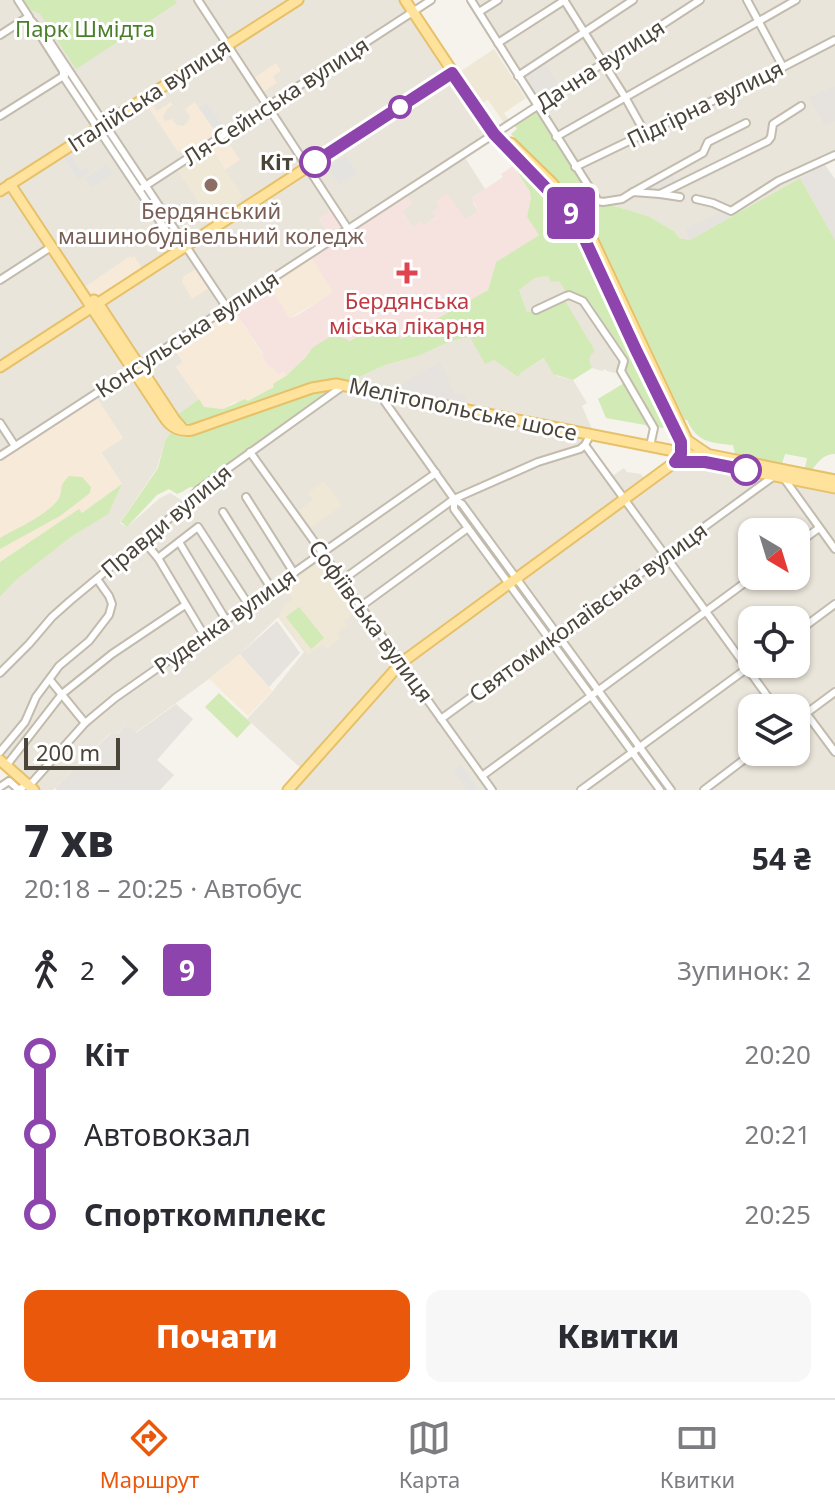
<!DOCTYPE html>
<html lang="uk">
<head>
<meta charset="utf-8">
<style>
	:root { --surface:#fff; --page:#f7f7f7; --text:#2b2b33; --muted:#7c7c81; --line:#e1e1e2; --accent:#ea580c }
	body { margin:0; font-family:"Noto Sans",sans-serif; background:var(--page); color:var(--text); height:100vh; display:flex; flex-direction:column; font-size:30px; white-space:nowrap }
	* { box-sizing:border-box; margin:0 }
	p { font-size:26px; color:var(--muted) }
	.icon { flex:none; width:44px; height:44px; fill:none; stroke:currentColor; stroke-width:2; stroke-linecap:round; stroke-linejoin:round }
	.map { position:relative; height:790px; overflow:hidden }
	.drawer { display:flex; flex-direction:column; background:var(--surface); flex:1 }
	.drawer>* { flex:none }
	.badge { padding:0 16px; border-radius:6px; font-size:28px; line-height:52px }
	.needle { width:52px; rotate:142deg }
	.tools { position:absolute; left:738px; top:518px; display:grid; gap:16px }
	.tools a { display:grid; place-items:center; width:72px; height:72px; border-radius:16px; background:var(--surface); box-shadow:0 2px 6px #0004; font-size:40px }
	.scale { position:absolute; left:24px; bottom:20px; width:96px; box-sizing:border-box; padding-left:8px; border:4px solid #4b4439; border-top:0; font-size:22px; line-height:28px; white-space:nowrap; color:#4b4439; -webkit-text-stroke:6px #fff; paint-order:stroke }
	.map>.badge { position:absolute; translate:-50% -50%; box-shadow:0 0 0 4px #fff }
	.legs { display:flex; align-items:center; gap:12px; height:88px; padding:0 24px; font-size:26px }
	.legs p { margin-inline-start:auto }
	.summary { display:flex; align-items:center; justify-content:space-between; height:136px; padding:0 24px }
	h1 { font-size:44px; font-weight:800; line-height:60px }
	.button { display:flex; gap:16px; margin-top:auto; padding:16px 24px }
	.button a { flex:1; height:92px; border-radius:16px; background:var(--accent); color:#fff; font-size:32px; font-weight:800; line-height:92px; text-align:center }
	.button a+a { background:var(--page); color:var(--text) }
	ul { padding:0 24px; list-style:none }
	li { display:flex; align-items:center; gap:28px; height:80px; font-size:30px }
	li i { display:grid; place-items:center; width:12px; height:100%; margin:0 10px; background:currentColor }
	li i::after { content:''; width:20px; height:20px; margin:-10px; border:6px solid; border-radius:50%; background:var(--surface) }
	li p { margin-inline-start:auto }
	li:first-child i { background:linear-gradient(#0000 50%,currentColor 0) }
	li:last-child i { background:linear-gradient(currentColor 50%,#0000 0) }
	.tabs { display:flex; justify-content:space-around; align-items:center; height:112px; border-top:2px solid var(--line); background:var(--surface); font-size:22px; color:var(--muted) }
	.tabs a { display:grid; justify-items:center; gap:4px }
	.tabs .active { color:var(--accent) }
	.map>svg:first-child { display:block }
	.residential { fill:#eae5da; fill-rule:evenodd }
	.commercial { fill:#f7ead8 }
	.industrial { fill:#e6e2dd }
	.education { fill:#efe8d6 }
	.medical { fill:#f6e3e0 }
	.green { fill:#d2eab5 }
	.parking { fill:#e5e3e0 }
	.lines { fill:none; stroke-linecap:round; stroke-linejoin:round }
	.minor-casing { stroke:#c2bbae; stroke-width:10 }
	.major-casing { stroke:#e6c16a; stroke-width:13 }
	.minor { stroke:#fff; stroke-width:6 }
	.major { stroke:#ffe39c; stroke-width:9 }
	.line-1-casing { stroke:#fff; stroke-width:18 }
	.line-1 { stroke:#8e44ad; stroke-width:12 }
	.stop-1-dot { fill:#fff; stroke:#8e44ad; stroke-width:4 }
	.education-dot { fill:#8d6e63; stroke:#fff; stroke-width:3 }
	.health-dot { fill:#e0444e; stroke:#fff; stroke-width:3 }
	.labels { text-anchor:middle; stroke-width:6; stroke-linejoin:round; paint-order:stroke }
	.park-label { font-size:22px; fill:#4a7f2a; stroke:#fff }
	.street-label { font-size:22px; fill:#4b4439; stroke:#fff }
	.stop-label { font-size:22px; font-weight:bold; fill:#4b4439; stroke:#fff; text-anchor:end }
	.education-label { font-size:22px; fill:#785e54; stroke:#fff }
	.health-label { font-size:22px; fill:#be3a42; stroke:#fff }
</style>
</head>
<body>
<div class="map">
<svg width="835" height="790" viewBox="0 0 835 790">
	<rect width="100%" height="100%" fill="#f6f3ec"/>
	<!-- residential -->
	<g class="residential">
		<path d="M0,0H402L488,132V134L344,231L331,211L319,219L332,239L172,345L183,362L176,367L199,399L177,415L170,433L165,441L157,468L120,523L127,527L160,498L170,493L185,502L342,390L350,388L585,437L583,445L608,479L624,468L627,472L641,474L648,484L675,464L687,462L778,480L788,490L835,553V689L796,718V708H752V750L699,790H495L323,550L280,585L322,557L488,790H292L306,773L247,719L272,692L304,652L278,617L240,654L209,679L135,733L126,725L117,734L110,733L53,790H36L0,757V597L16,580L71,537L107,514L122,484L101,452L123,438L94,394L0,454ZM752,532H796V576H752ZM752,620H796V664H752Z"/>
		<path d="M472,0H835V160L800,178L690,240L679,238L674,231L648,216L598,201Z"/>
		<path d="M464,156L485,189L472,198L474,201L473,203L478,211L465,220L440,207L436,217L424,226L412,227L402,211L412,204L406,194Z"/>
		<path d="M548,276L559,280L566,291L577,293L589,301L625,354L627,361L624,371L615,373L607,371L605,369L602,371L592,368L588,361L589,355L538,312H527L519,290L535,278Z"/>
		<path d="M470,337L494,360L518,377L522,372L545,358L557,376L573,380L587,403L582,406L592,429L590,432L390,392L357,383V378L385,365L418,356L451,341Z"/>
		<path d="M799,485L835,491V545L796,490Z"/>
		<path d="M835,694V790H707L758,752H796V723Z"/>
	</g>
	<!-- commercial -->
	<g class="commercial">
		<path d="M276,63L281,71L273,76L277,83L263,92L254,78Z"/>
		<path d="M171,102L173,105L167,109L163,118L165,121L172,119L177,125L183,126L188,122L190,117L185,109L195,102L218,135L184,157L180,151L178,152L148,107L152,104L157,111Z"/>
		<path d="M226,139L240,160L225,170L211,148Z"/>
		<path d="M130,256L131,258L134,256L143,269L96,300L86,286Z"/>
		<path d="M310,256L334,292L290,318L268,283Z"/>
		<path d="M196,269L209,288L192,299L182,282L184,276Z"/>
		<path d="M240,302L241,305L234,310L263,355L262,356L269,366L283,371L286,376L274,384L275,387L247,402H234L223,409L204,407L176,367L183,361L173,346Z"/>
		<path d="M96,397L123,438L101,453L122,484L82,513L79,510L0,562V458Z"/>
		<path d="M240,654L272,691L248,716L209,679Z"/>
	</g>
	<!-- industrial -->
	<g class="industrial">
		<path d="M544,62L560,88L536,104L519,77Z"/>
		<path d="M835,86V122L825,126L809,97Z"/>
		<path d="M825,165L835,179V240L800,178Z"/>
		<path d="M672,174L679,184L661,193L641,191Z"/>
		<path d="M726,210L731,217L689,240L685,228Z"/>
		<path d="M440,361L454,394L465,395L468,408L390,392Z"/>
		<path d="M277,621L300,653L269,687L240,654Z"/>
		<path d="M176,704L193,719L157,760L174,775L160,790H57L55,788L111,733L118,734L126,725L136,733Z"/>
	</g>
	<!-- education -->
	<g class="education">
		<path d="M494,49L526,98L504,113L509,120L504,123L488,100L482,103L461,71Z"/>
		<path d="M211,148L243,197L233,204L235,207L212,222L177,170Z"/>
		<path d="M324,481L342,505L311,528L299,510L313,500L308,493Z"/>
		<path d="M322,560L359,610L344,621L347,625L337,633L341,638L327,649L323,644L308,655L279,617L283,607L293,599L284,587Z"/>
	</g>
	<!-- medical -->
	<g class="medical">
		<path d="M513,166L530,192L532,198L527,217L539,235L496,262L488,290L401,339L391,325L379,323L350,341L312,348L306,357L286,376L283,371L278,375L274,368L269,367L262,356L263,354L234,310L241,305L240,302L268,283L290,318L298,315L333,292L310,256L406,194L412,204L402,211L412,227L421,221L424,225L436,218L432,212L439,207L436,201L447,194L466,219L478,211L472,198L503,177L501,174Z"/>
		<path d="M331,210L344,231L332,239L319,219Z"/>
	</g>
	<!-- green -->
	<g class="green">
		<path d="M24,0H175L177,3L76,69L40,14L31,10Z"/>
		<path d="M537,110L598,201L648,216L674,231L679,238L690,240L800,178L835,240V454C823,454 818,462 811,471L805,468L807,458L785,454L782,464L735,454L733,445C710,443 697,442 687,420H685L587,213L511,134L517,129L514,124Z"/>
		<path d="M508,157L571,223L630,353L667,426L662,428L606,418L598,399L629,380L624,371L627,361L625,354L589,301L577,293L566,292L559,281L551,282L548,276L535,278L519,290L527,312H538L564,299L595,351C588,357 588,360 592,368L573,380L553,374L544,358L522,372L518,377L494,360L485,364L470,337L451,341L418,356L385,365L357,378V383L368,387L346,382L200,425C189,425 183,423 177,415L199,399L204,407L223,409L245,399L248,401L274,387L273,384L286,376L306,357L312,348L334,334L350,341L379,323L391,325L401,339L488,290L496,262L539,235L527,217L531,198L530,192Z"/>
		<path d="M337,388L198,488L190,487L182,492L177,494L169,489L157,495L127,527L121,522L158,468L165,441L170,433L184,437L311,392Z"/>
		<path d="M69,476L82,477L91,487L90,493L60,516L0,549V538C15,529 50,514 59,498C64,489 57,488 69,476Z"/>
		<path d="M122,484L108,514L71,537L16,580L0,597V562L79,509L82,513Z"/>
		<path d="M299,607L324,638L311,649L286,617Z"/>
		<path d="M219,693L251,723L237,738L205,707Z"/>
	</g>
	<!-- parking -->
	<g class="parking">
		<path d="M207,103L225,130L218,135L199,108Z"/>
		<path d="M76,148L78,150L71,156L81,171L87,167L90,172L78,180L63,157Z"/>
		<path d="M346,155L357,173L339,185L328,167Z"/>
		<path d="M106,165L112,174L92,187L86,178Z"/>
		<path d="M461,765L478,788L475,790H464L466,788L453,770Z"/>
	</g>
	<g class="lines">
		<defs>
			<g id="minor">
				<path d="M18,0L29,17"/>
				<path d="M198,0L348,229"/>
				<path d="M471,0L598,201L603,202L622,199L633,192L660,194L768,141L771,137L773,124L801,106"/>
				<path d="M564,0L625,97L645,133"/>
				<path d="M747,0L783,67"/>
				<path d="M479,12L498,0"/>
				<path d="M28,17L48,39L227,308"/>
				<path d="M39,33L63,71V76L179,250"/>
				<path d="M0,35L28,17"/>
				<path d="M498,43L565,0"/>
				<path d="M518,76L633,0"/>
				<path d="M0,116L65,75"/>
				<path d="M499,131L700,0"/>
				<path d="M556,137L796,0"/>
				<path d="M575,167L783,67L835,40"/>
				<path d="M139,190L431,0"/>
				<path d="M633,192L703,153L708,142L746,123"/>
				<path d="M660,194L680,197"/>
				<path d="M696,199L713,203L731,211L778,181L835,155"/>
				<path d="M0,280L51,247"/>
				<path d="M536,310L566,296L569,295L583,301L624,361L621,371L654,428L650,446"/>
				<path d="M386,394L385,402L454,499L462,504L671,790"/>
				<path d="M0,423L15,446"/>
				<path d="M585,445L776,708"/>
				<path d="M250,452L492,790"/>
				<path d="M0,456L494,134"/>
				<path d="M783,477L835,549"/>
				<path d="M246,497L294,573"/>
				<path d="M454,499V509L660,790"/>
				<path d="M223,512L271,588"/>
				<path d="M143,540L158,558L204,635"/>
				<path d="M179,542L226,620"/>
				<path d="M796,545L819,528"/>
				<path d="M158,558L198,527L248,604"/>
				<path d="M341,581L454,499L538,462L580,449L585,445L590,435"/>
				<path d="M360,607L468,528"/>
				<path d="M796,633L835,604"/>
				<path d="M0,673L29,644L52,617L70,601L182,508L198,490L343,386"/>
				<path d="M50,680L85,723"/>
				<path d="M806,713L835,752"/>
				<path d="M441,719L774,476"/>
				<path d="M796,721L835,692"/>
				<path d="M0,752L25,722L36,697L59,666L89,641L109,615L112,604L109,596L97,579"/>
				<path d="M6,766L62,694L112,654L185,605"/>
				<path d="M482,776L754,576"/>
				<path d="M29,786L85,723L115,698L436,473"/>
				<path d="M0,787L9,781L19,790L27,784"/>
				<path d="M581,790L753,664"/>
				<path d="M704,790L754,752"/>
			</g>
			<g id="major">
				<path d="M405,0L494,134L575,218L636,350L681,442L690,456"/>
				<path d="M511,143L552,183L581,215L687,440L706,453"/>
				<path d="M10,184L164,417C171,428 179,432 192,430L312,388L336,384L674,451L690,456L705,462L835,488"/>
				<path d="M0,191L298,0"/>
				<path d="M94,300L98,303L175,420L183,429"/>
				<path d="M0,367L452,73"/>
				<path d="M701,453L835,480"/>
				<path d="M0,760L34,790"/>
				<path d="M288,790L401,663L675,462L690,456L706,453"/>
			</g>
		</defs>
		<!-- minor casing -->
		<use href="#minor" class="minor-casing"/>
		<!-- major casing -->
		<use href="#major" class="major-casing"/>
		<!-- minor -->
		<use href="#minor" class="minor"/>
		<!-- major -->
		<use href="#major" class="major"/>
	</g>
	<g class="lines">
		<defs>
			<path id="line-1" d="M315,162L452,73L494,134L575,218L636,350L681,442V454L675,462H705L746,470"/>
		</defs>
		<!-- line-1 casing -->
		<use href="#line-1" class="line-1-casing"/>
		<!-- line-1 -->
		<use href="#line-1" class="line-1"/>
	</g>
	<!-- markers -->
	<g class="stop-1-dot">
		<circle cx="400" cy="107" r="10"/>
		<circle cx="315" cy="162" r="14"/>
		<circle cx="746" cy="470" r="14"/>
	</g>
	<circle class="education-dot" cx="211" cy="185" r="8"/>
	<path class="health-dot" d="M403 261h8v8h8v8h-8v8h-8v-8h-8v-8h8z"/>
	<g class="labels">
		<!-- park labels -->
		<g class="park-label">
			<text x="85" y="37">Парк Шмідта</text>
		</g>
		<!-- street labels -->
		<g class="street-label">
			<text transform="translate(600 65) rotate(-33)" y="8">Дачна вулиця</text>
			<text transform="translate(149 95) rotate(-33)" y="8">Італійська вулиця</text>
			<text transform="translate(276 101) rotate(-33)" y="8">Ля-Сейнська вулиця</text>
			<text transform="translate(705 104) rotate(-26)" y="8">Підгірна вулиця</text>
			<text transform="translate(187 334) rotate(-33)" y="8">Консульська вулиця</text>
			<text transform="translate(463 409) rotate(12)" y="8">Мелітопольське шосе</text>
			<text transform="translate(166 521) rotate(-40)" y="8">Правди вулиця</text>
			<text transform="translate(588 612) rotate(-36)" y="8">Святомиколаївська вулиця</text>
			<text transform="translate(225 621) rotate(-35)" y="8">Руденка вулиця</text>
			<text transform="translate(371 621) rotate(54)" y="8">Софіївська вулиця</text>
		</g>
		<!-- stop labels -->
		<g class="stop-label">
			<text x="293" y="170">Кіт</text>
		</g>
		<!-- education labels -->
		<g class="education-label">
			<text x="211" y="219">Бердянський<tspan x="211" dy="25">машинобудівельний коледж</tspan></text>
		</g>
		<!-- health labels -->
		<g class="health-label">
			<text x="407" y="309">Бердянська<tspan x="407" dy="25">міська лікарня</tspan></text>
		</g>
	</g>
</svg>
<div class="tools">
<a><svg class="needle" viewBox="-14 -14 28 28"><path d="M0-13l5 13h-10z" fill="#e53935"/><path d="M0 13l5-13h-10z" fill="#7c7c81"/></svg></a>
<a><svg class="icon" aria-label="locate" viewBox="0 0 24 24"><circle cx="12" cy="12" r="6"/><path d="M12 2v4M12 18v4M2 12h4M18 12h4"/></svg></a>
<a><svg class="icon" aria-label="layers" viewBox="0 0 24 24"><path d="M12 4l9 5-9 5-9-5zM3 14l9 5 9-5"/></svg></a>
</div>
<div class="scale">200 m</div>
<b class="badge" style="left:571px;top:213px;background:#8e44ad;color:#fff">9</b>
</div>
<section class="drawer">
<div class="summary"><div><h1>7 хв</h1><p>20:18 – 20:25 · Автобус</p></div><b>54 ₴</b></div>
<div class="legs"><svg class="icon" aria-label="walk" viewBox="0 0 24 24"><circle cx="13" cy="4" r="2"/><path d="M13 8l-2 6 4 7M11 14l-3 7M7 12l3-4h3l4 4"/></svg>2<svg class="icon" aria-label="forward" viewBox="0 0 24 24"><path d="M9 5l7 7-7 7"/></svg><b class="badge" style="background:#8e44ad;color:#fff">9</b><p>Зупинок: 2</p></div>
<ul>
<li><i style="color:#8e44ad"></i><b>Кіт</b><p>20:20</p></li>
<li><i style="color:#8e44ad"></i><span>Автовокзал</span><p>20:21</p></li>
<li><i style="color:#8e44ad"></i><b>Спорткомплекс</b><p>20:25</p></li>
</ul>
<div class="button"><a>Почати</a><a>Квитки</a></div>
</section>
<nav class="tabs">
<a class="active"><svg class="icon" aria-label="directions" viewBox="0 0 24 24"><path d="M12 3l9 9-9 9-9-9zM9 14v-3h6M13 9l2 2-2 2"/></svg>Маршрут</a>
<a><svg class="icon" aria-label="map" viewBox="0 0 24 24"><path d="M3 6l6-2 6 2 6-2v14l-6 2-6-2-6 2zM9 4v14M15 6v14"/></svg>Карта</a>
<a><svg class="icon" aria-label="tickets" viewBox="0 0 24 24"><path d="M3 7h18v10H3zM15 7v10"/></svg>Квитки</a>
</nav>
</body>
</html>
